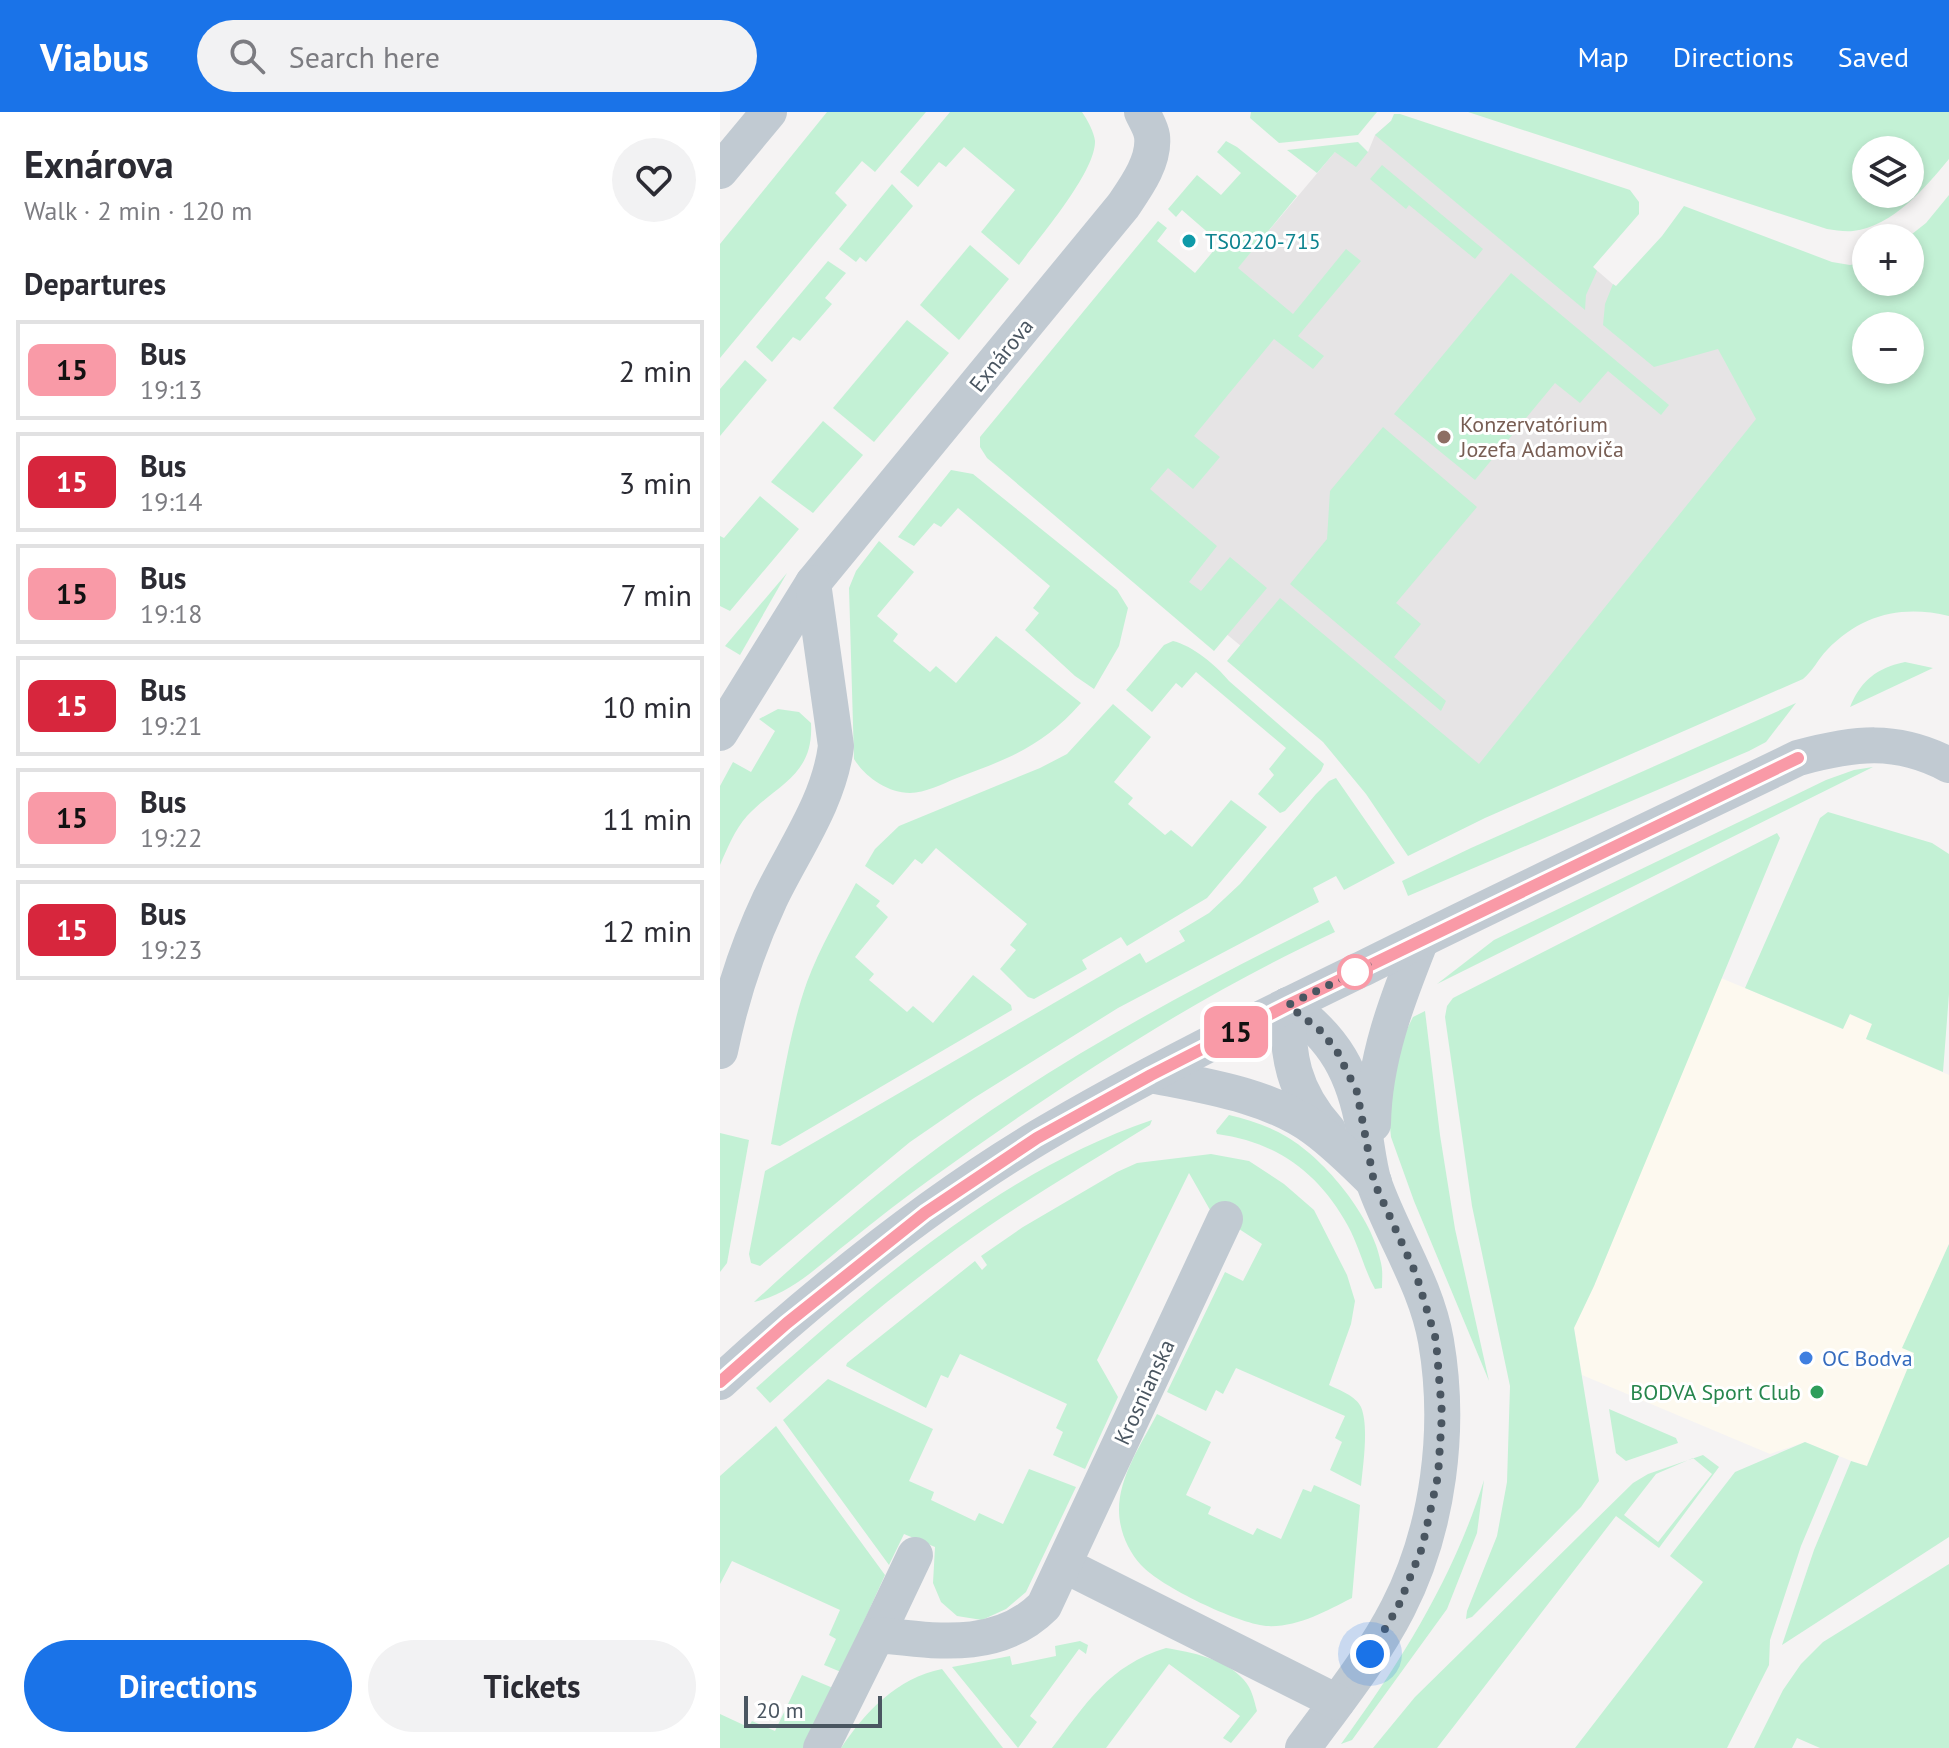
<!DOCTYPE html>
<html lang="en">
<head>
<meta charset="utf-8">
<style>
	:root { --surface:#fff; --page:#f2f2f3; --text:#2b2b33; --muted:#7c7c81; --line:#e1e1e2; --accent:#1a73e8 }
	body { margin:0; font-family:"PT Sans",sans-serif; background:var(--page); color:var(--text); height:100vh; display:flex; flex-direction:column; font-size:30px; white-space:nowrap }
	* { box-sizing:border-box; margin:0 }
	p { font-size:26px; color:var(--muted) }
	.icon { flex:none; width:44px; height:44px; fill:none; stroke:currentColor; stroke-width:2; stroke-linecap:round; stroke-linejoin:round }
	.map { position:relative; flex:1; overflow:hidden }
	.drawer { display:flex; flex-direction:column; background:var(--surface); width:720px }
	.drawer>* { flex:none }
	.badge { padding:0 16px; border-radius:12px; font-size:28px; line-height:52px }
	.buttons { position:absolute; left:1132px; top:24px; display:grid; gap:16px }
	.buttons a { display:grid; place-items:center; width:72px; height:72px; border-radius:50%; background:var(--surface); box-shadow:0 4px 12px #0003; font-size:40px }
	.scale { position:absolute; left:24px; bottom:20px; width:138px; box-sizing:border-box; padding-left:8px; border:4px solid #4a5661; border-top:0; font-size:22px; line-height:28px; white-space:nowrap; color:#4a5661; -webkit-text-stroke:6px #fff; paint-order:stroke }
	.you { position:absolute; width:40px; height:40px; margin:-20px; border:6px solid #fff; border-radius:50%; background:#1a73e8; box-shadow:0 0 0 12px #1a73e833 }
	.map>.badge { position:absolute; translate:-50% -50%; box-shadow:0 0 0 4px #fff }
	h2 { padding:0 24px; font-size:30px; line-height:72px }
	.round { display:grid; place-items:center; flex:none; width:84px; height:84px; border-radius:42px; background:var(--page) }
	.head { display:flex; align-items:center; justify-content:space-between; height:136px; padding:0 24px }
	h1 { font-size:38px; font-weight:800; line-height:60px }
	.cta { display:flex; gap:16px; margin-top:auto; padding:16px 24px }
	.cta a { flex:1; height:92px; border-radius:48px; background:var(--accent); color:#fff; font-size:32px; font-weight:800; line-height:92px; text-align:center }
	.cta a+a { background:var(--page); color:var(--text) }
	ul { padding:0; list-style:none }
	li { display:flex; align-items:center; gap:24px; height:100px; margin:0 16px 12px; padding:0 8px; border:4px solid var(--line); border-radius:0px }
	li div { flex:1 }
	li b { display:block; font-size:30px }
	li em { font-style:normal }
	li .badge { min-width:88px; font-weight:700; text-align:center }
	header { display:flex; align-items:center; gap:48px; box-sizing:border-box; height:112px; padding:0 40px; background:var(--accent); color:#fff }
	header strong { font-size:38px }
	nav { display:flex; gap:44px; margin-inline-start:auto; font-size:28px }
	.search { width:560px; height:72px; background:var(--page); display:flex; align-items:center; gap:20px; box-sizing:border-box; padding:0 28px; border-radius:44px; color:var(--muted); font-size:30px }
	main { display:flex; flex:1; min-height:0 }
	.map>svg:first-child { display:block }
	.commercial { fill:#fdf9ef }
	.education { fill:#e6e4e5 }
	.green { fill:#c3f1d5; fill-rule:evenodd }
	.lines { fill:none; stroke-linecap:round; stroke-linejoin:round }
	.street { stroke:#c1cad2; stroke-width:36 }
	.line-casing { stroke:#fff; stroke-width:18 }
	.line { stroke:#f99aa7; stroke-width:12 }
	.walk { stroke:#4a5661; stroke-width:8; stroke-dasharray:0 14.4 }
	.culture-dot { fill:#0f9aa8; stroke:#fff; stroke-width:3 }
	.education-dot { fill:#8d6e63; stroke:#fff; stroke-width:3 }
	.stop-dot { fill:#fff; stroke:#f99aa7; stroke-width:4 }
	.shop-dot { fill:#3f7fe0; stroke:#fff; stroke-width:3 }
	.leisure-dot { fill:#2e9e5b; stroke:#fff; stroke-width:3 }
	.labels { text-anchor:middle; stroke-width:6; stroke-linejoin:round; paint-order:stroke }
	.culture-label { font-size:22px; fill:#0d838f; stroke:#fff; text-anchor:start }
	.street-label { font-size:22px; fill:#4a5661; stroke:#fff }
	.education-label { font-size:22px; fill:#785e54; stroke:#fff; text-anchor:start }
	.shop-label { font-size:22px; fill:#366cbe; stroke:#fff; text-anchor:start }
	.leisure-label { font-size:22px; fill:#27864d; stroke:#fff; text-anchor:end }
</style>
</head>
<body>
<header>
<strong>Viabus</strong>
<div class="search"><svg class="icon" aria-label="search" viewBox="0 0 24 24"><circle cx="10" cy="10" r="6"/><path d="M15 15l6 6"/></svg>Search here</div>
<nav><a>Map</a><a>Directions</a><a>Saved</a></nav>
</header>
<main>
<section class="drawer">
<div class="head"><div><h1>Exnárova</h1><p>Walk · 2 min · 120 m</p></div><a class="round"><svg class="icon" aria-label="heart" viewBox="0 0 24 24"><path d="M12 20l-8-8c-3-5 5-10 8-4 3-6 11-1 8 4z"/></svg></a></div>
<h2>Departures</h2>
<ul>
<li><span class="badge" style="background:#f99aa7;color:#111">15</span><div><b>Bus</b><p>19:13</p></div><em>2 min</em></li>
<li><span class="badge" style="background:#d7263d;color:#fff">15</span><div><b>Bus</b><p>19:14</p></div><em>3 min</em></li>
<li><span class="badge" style="background:#f99aa7;color:#111">15</span><div><b>Bus</b><p>19:18</p></div><em>7 min</em></li>
<li><span class="badge" style="background:#d7263d;color:#fff">15</span><div><b>Bus</b><p>19:21</p></div><em>10 min</em></li>
<li><span class="badge" style="background:#f99aa7;color:#111">15</span><div><b>Bus</b><p>19:22</p></div><em>11 min</em></li>
<li><span class="badge" style="background:#d7263d;color:#fff">15</span><div><b>Bus</b><p>19:23</p></div><em>12 min</em></li>
</ul>
<div class="cta"><a>Directions</a><a>Tickets</a></div>
</section>
<div class="map">
<svg width="1229" height="1636" viewBox="0 0 1229 1636">
	<rect width="100%" height="100%" fill="#f5f3f3"/>
	<!-- commercial -->
	<path class="commercial" d="M1001,866L1122,917L1129,902L1152,912L1146,927L1229,963V1132L1193,1213L1207,1220L1146,1355L1085,1330L1050,1342L862,1263L854,1215L874,1174Z"/>
	<!-- education -->
	<path class="education" d="M671,9L873,155L895,174L1150,299L796,687L620,616L300,351L477,204L615,40H648L655,23Z"/>
	<!-- green -->
	<g class="green">
		<path d="M107,0H206L155,60L142,49L115,81L127,93L0,246V132Z"/>
		<path d="M230,0H362C367,7 374,20 375,29C376,60 318,127 299,153L261,120L295,78L244,35L226,55L219,50L198,75L180,60Z"/>
		<path d="M531,0H657L638,23L559,31L530,6Z"/>
		<path d="M748,0H1229V47C1205,76 1173,114 1133,119C1125,120 1115,118 1107,117ZM1146,38H1190V82H1146Z"/>
		<path d="M674,2H680L910,78L919,90V102L873,155L877,159L866,183L865,198L655,23L671,9Z"/>
		<path d="M506,29L517,35L577,84L518,156L573,202L626,137L641,149L578,224L604,244L593,257L554,227L474,324L500,345L473,377L448,356L430,377L497,434L469,470L481,479L510,445L547,476L494,539L267,346L260,335V325L438,109L447,116L437,129L475,161L500,131L462,98L456,105L448,97L477,63L501,83L521,61L497,40Z"/>
		<path d="M638,30L648,40L636,55L615,40L597,61L567,38Z"/>
		<path d="M662,53L763,137L755,147L689,93L686,97L650,67Z"/>
		<path d="M172,72L193,94L146,150L140,145L136,150L119,137Z"/>
		<path d="M1229,83V504C1182,493 1142,502 1107,538C1098,547 1093,559 1083,567L765,706L688,744L646,682L603,630L507,549L560,486L759,652L1036,307L998,237L934,255L883,213L885,192L893,172L896,174L942,124L964,94L1112,150L1130,153L1146,150V170H1190V126H1187L1206,111ZM1146,214H1190V258H1146Z"/>
		<path d="M250,133L289,167L239,228L200,193Z"/>
		<path d="M108,149L126,161L105,186L112,192L80,229L73,225L52,250L36,235Z"/>
		<path d="M791,161L949,293L941,303L888,259L860,291L835,271L755,368L674,302Z"/>
		<path d="M187,208L229,241L154,330L113,296Z"/>
		<path d="M25,248L47,268L0,324V277Z"/>
		<path d="M103,309L143,343L93,401L51,370Z"/>
		<path d="M663,315L757,395L676,491L701,512L674,545L726,589L721,599L570,472L607,427L610,379Z"/>
		<path d="M231,358L253,362L397,478L408,496L399,534L374,577L355,564L305,518L319,501L313,496L330,474L238,396L221,415L214,411L194,434L178,425Z"/>
		<path d="M40,384L79,417L10,499L0,494V424L4,426Z"/>
		<path d="M159,429L194,460L157,504L178,522L173,529L210,560L216,554L236,571L276,524L361,591C323,634 290,646 237,666C222,672 205,681 190,681C168,681 145,665 134,647L129,476L136,459Z"/>
		<path d="M67,461L20,543L5,534Z"/>
		<path d="M453,529C473,534 496,553 509,569L604,652L601,659L565,699L560,701L538,682L554,663L549,657L566,636L476,560L462,576L456,571L432,600L406,578L444,533Z"/>
		<path d="M1185,550L1213,556L1130,595C1141,568 1157,556 1185,550Z"/>
		<path d="M1076,591L1046,630L1029,639L688,784L682,769L751,736Z"/>
		<path d="M393,592L431,625L394,670L413,686L408,692L445,723L451,718L472,735L511,688L547,715L487,786L407,834L401,825L362,848L367,857L314,887L308,885L280,857L296,838L290,833L307,812L216,736L202,752L195,747L173,773L145,754L155,737L179,714L320,656L347,642Z"/>
		<path d="M58,597L79,600L91,611C94,664 57,672 27,704C15,717 7,737 0,753V674L13,650L31,660L55,619L39,607Z"/>
		<path d="M1153,655L717,872L774,828L1106,668L1134,658Z"/>
		<path d="M616,666L675,751L624,778L616,764L593,776L599,790L398,896L254,986L190,1030L40,1154L31,1151L29,1142L45,1059L420,841L426,851L465,829L459,819L489,801L520,772L596,682L609,669Z"/>
		<path d="M1108,700L1212,731L1229,742V882L1223,960L1146,927L1152,912L1130,902L1123,917L1025,876L1100,706Z"/>
		<path d="M1057,721L1060,726L874,1174L854,1216L879,1369L861,1395L752,1505L746,1507L747,1499L777,1424L787,1370L790,1274L752,1094L725,905L727,894L733,886Z"/>
		<path d="M136,771L160,789L156,794L168,805L135,845L154,862L149,868L187,900L193,894L213,911L253,863L291,893L292,898L60,1034L51,1032C61,978 69,921 87,870C100,835 119,803 136,771Z"/>
		<path d="M609,808L615,820C471,887 340,974 212,1066C184,1086 157,1107 130,1129C100,1152 72,1182 34,1190C86,1142 140,1095 196,1052C322,956 467,878 609,808Z"/>
		<path d="M705,899L720,1023L735,1117L769,1269L694,1089L671,1025L668,996L681,929L693,905Z"/>
		<path d="M509,1003C529,1008 549,1014 567,1025C606,1048 653,1106 661,1151C663,1159 662,1168 662,1176L655,1177C644,1157 639,1134 628,1114C599,1061 557,1030 497,1022L496,1019Z"/>
		<path d="M432,1008L430,1013C365,1053 300,1091 239,1135C173,1183 110,1236 50,1291L36,1276C152,1173 283,1058 432,1008Z"/>
		<path d="M0,1021L29,1028L7,1151L0,1160Z"/>
		<path d="M491,1042L529,1049L564,1072L594,1098L627,1163L635,1189L631,1212L609,1273C619,1278 636,1284 641,1295C649,1314 643,1353 641,1374L610,1358L622,1330L615,1326L625,1304L516,1256L503,1282L496,1278L486,1299L447,1280L505,1160L523,1169L542,1132L490,1098L469,1061L377,1248L398,1285L365,1357L333,1343L343,1320L336,1316L347,1292L240,1242L228,1266L221,1263L206,1296L126,1254L127,1251L255,1149L262,1158L267,1153L261,1144L303,1115L397,1060L417,1051Z"/>
		<path d="M1229,1132V1425L1062,1533L1094,1438L1131,1349L1147,1354L1194,1241L1182,1236Z"/>
		<path d="M108,1267L213,1317L189,1369L214,1380L211,1388L255,1409L259,1401L283,1412L309,1357L356,1375L306,1480L286,1497L262,1508L237,1504L221,1490L213,1471L215,1435L184,1422L169,1453L63,1308Z"/>
		<path d="M889,1297L956,1326L958,1331L906,1349L896,1341Z"/>
		<path d="M437,1302L491,1330L466,1383L491,1395L488,1402L533,1423L537,1416L561,1427L583,1377L591,1380L594,1373L640,1393L632,1486C606,1499 577,1516 546,1514C517,1511 441,1475 421,1453C408,1439 399,1418 399,1398C399,1364 422,1331 437,1302Z"/>
		<path d="M56,1314L165,1463L121,1560L104,1553L116,1527L109,1523L120,1498L12,1449L0,1472V1364Z"/>
		<path d="M1085,1330L1119,1344L1081,1434L1050,1528L1049,1553L1007,1636H855L983,1470L950,1444L1015,1360Z"/>
		<path d="M983,1343L999,1355L939,1436L896,1404L717,1636H653L695,1585L913,1371L928,1362ZM973,1346L992,1362L938,1430L904,1403L936,1362Z"/>
		<path d="M764,1368L757,1421L727,1497L632,1628L621,1632C681,1550 734,1465 764,1368Z"/>
		<path d="M1229,1452V1636H1100L1077,1626L1072,1636H1034L1063,1578L1081,1552L1103,1530Z"/>
		<path d="M360,1529L368,1533L366,1542L359,1537L310,1604L317,1610L298,1636L232,1555L290,1544L292,1553L336,1544L335,1534Z"/>
		<path d="M446,1536C471,1540 506,1547 524,1568C532,1577 534,1588 537,1599L511,1631L503,1626L520,1604L449,1552L386,1636H332C367,1591 388,1554 446,1536Z"/>
		<path d="M222,1557L283,1636H121C145,1600 177,1566 222,1557Z"/>
		<path d="M82,1563L113,1576L86,1636H0V1602L28,1615L32,1609L55,1619Z"/>
	</g>
	<g class="lines">
		<!-- street -->
		<g class="street">
			<path d="M0,59L49,0"/>
			<path d="M0,621L93,471L403,94C416,75 435,49 432,24C431,16 425,7 422,0"/>
			<path d="M568,893C615,926 634,961 644,1018C647,1035 649,1055 654,1071C673,1125 706,1172 716,1229C731,1316 719,1416 678,1496C653,1545 616,1591 583,1636"/>
			<path d="M568,893C567,944 573,979 608,1018"/>
			<path d="M0,939C11,885 27,836 50,787C74,737 109,690 116,634L93,471"/>
			<path d="M431,963C486,974 548,983 594,1016C616,1032 635,1051 654,1070"/>
			<path d="M653,1012C654,947 677,888 701,828"/>
			<path d="M0,1270C96,1182 207,1092 319,1025C425,962 537,908 648,854C791,783 935,715 1078,646C1134,631 1176,625 1229,653"/>
			<path d="M344,1453L617,1590"/>
			<path d="M157,1523L195,1443"/>
			<path d="M101,1636L157,1523C216,1529 278,1540 324,1494L505,1107"/>
		</g>
	</g>
	<g class="lines">
		<defs>
			<path id="line" d="M0,1270L67,1211L205,1101L317,1026L431,963L568,893L1078,646"/>
		</defs>
		<!-- line casing -->
		<use href="#line" class="line-casing"/>
		<!-- line -->
		<use href="#line" class="line"/>
		<!-- walk -->
		<path class="walk" d="M635,860L648,854L568,893L602,920L618,941L637,980L654,1070L696,1162L716,1228L722,1302L718,1364L702,1436L678,1495L650,1542"/>
	</g>
	<!-- markers -->
	<circle class="culture-dot" cx="469" cy="129" r="8"/>
	<circle class="education-dot" cx="724" cy="325" r="8"/>
	<circle class="stop-dot" cx="635" cy="860" r="16"/>
	<circle class="shop-dot" cx="1086" cy="1246" r="8"/>
	<circle class="leisure-dot" cx="1097" cy="1280" r="8"/>
	<g class="labels">
		<!-- culture labels -->
		<g class="culture-label">
			<text x="485" y="137">TS0220-715</text>
		</g>
		<!-- street labels -->
		<g class="street-label">
			<text transform="translate(281 243) rotate(-51)" y="8">Exnárova</text>
			<text transform="translate(424 1280) rotate(-65)" y="8">Krosnianska</text>
		</g>
		<!-- education labels -->
		<g class="education-label">
			<text x="740" y="320">Konzervatórium<tspan x="740" dy="25">Jozefa Adamoviča</tspan></text>
		</g>
		<!-- shop labels -->
		<g class="shop-label">
			<text x="1102" y="1254">OC Bodva</text>
		</g>
		<!-- leisure labels -->
		<g class="leisure-label">
			<text x="1081" y="1288">BODVA Sport Club</text>
		</g>
	</g>
</svg>
<div class="buttons">
<a><svg class="icon" aria-label="layers" viewBox="0 0 24 24"><path d="M12 4l9 5-9 5-9-5zM3 14l9 5 9-5"/></svg></a>
<a>+</a>
<a>−</a>
</div>
<div class="scale">20 m</div>
<div class="you" style="left:650px;top:1542px"></div>
<b class="badge" style="left:516px;top:920px;background:#f99aa7;color:#111">15</b>
</div>
</main>
</body>
</html>
